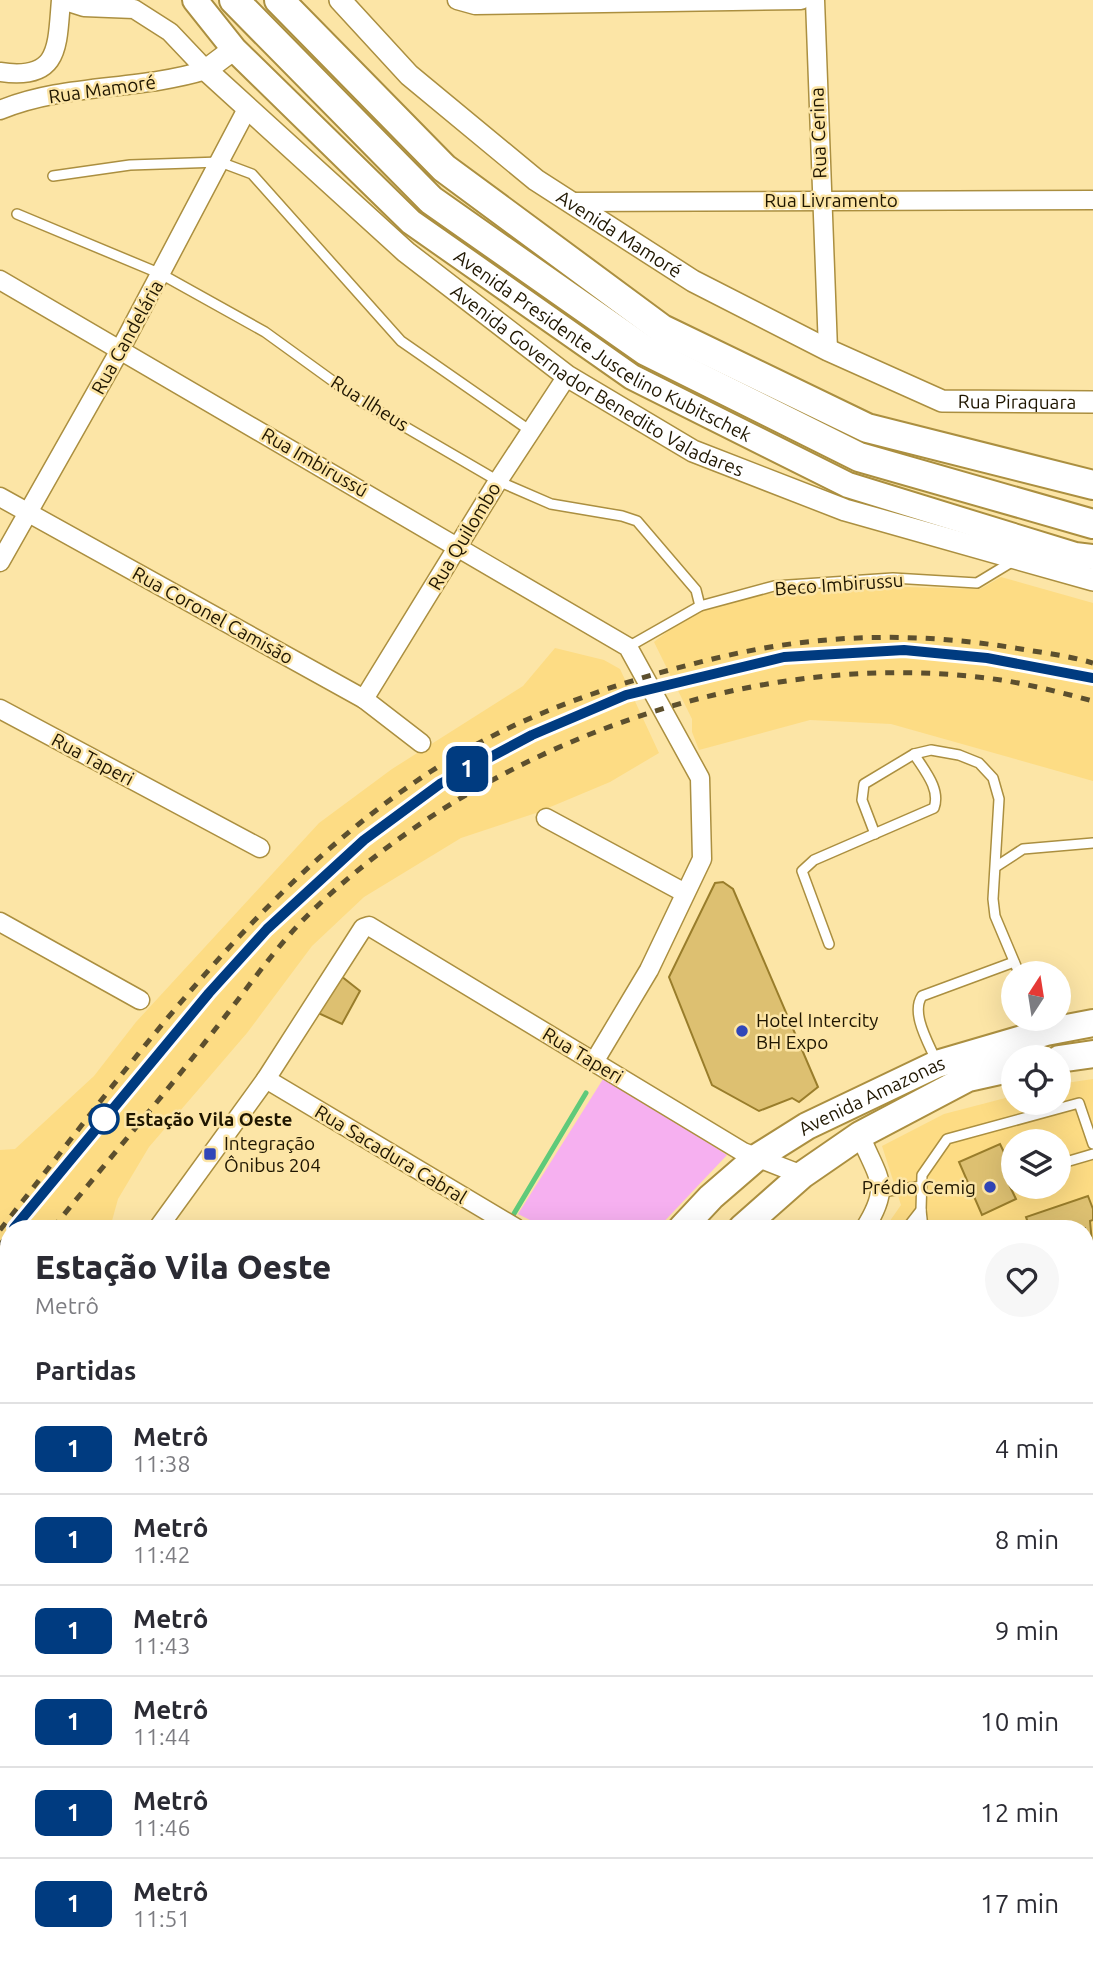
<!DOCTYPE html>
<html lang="pt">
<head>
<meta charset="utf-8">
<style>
	:root { --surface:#fff; --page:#f7f7f7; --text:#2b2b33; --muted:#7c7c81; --line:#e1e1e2 }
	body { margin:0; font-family:Ubuntu,sans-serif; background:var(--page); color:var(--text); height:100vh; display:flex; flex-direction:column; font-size:26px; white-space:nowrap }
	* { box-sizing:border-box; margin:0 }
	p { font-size:23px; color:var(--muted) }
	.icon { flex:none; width:38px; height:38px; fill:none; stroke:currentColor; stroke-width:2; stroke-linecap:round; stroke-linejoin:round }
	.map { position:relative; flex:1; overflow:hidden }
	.drawer { position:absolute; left:0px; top:1220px; width:1094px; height:744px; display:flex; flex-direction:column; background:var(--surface); border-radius:28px 28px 0 0; box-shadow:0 7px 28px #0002 }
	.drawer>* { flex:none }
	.badge { padding:0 14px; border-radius:10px; font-size:24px; line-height:46px }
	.needle { width:46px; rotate:12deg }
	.tools { position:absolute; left:1001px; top:961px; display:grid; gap:14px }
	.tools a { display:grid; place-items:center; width:70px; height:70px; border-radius:50%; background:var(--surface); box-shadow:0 7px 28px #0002; font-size:35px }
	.map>.badge { position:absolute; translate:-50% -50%; box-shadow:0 0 0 4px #fff }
	h2 { padding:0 35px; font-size:26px; line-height:63px }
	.round { display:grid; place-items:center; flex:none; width:74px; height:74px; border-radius:37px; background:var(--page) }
	.overview { display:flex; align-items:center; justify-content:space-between; height:119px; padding:0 35px }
	h1 { font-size:33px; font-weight:800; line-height:52px }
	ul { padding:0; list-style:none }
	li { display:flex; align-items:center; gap:21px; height:91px; padding:0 35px; border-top:2px solid var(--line) }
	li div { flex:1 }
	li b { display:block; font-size:26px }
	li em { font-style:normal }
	li .badge { min-width:77px; font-weight:700; text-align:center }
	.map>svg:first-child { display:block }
	.built { fill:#fddc84; fill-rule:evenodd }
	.green { fill:#f6b0f0 }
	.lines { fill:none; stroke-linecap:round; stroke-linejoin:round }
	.stream { stroke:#5fca7a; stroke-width:5 }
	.building { fill:#ddc071; stroke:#997d2b; stroke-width:2 }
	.service-casing { stroke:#ab8f40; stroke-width:12 }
	.minor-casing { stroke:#ab8f40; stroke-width:21 }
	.tertiary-casing { stroke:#ab8f40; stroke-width:24 }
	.secondary-casing { stroke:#ab8f40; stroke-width:28 }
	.primary-casing { stroke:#ab8f40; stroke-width:30 }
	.trunk-casing { stroke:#ab8f40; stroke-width:32 }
	.service { stroke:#fff; stroke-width:9 }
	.minor { stroke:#fff; stroke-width:18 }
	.tertiary { stroke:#fff; stroke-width:21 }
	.secondary { stroke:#fff; stroke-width:24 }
	.primary { stroke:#fff; stroke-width:26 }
	.trunk { stroke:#fff; stroke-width:28 }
	.rail { stroke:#5c4f2e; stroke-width:5; stroke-dasharray:9 9; stroke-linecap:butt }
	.line-casing { stroke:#fff; stroke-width:16 }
	.line { stroke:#003b80; stroke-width:10 }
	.poi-dot { fill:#3146b8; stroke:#fce5a6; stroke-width:2.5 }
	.stop-dot { fill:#fff; stroke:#003b80; stroke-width:3.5 }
	.labels { text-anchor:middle; stroke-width:5; stroke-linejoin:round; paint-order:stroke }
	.street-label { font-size:19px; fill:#1f1600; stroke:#fce5a6 }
	.poi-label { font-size:19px; fill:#1f1600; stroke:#fce5a6; text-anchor:start }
	.stop-label { font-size:19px; font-weight:bold; fill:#1f1600; stroke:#fce5a6; text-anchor:start }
</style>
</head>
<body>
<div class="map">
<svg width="1093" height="1963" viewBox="0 0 1093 1963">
	<rect width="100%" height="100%" fill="#fce5a6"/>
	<!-- built -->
	<g class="built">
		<path d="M1001,577L1093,603V781L891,724L810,720L699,750L692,732V719L654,642L691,613L763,594L905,587L980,589Z"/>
		<path d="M555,648L604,660L620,669L659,753L610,782L536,813L461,838L364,897L312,946L247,1033L149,1147L118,1199L110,1228H9V1367L0,1374V1150L15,1149L94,1076L136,1022L319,823L392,769L523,686Z"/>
		<path d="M1093,1079V1617L1085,1613V1228H885L901,1205L882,1146L944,1114L1013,1096V1102H1059V1084ZM1013,1141H1059V1186H1013Z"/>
	</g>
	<!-- green -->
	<path class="green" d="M605,1076L727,1155L658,1228H546L518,1214Z"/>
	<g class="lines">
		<!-- stream -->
		<path class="stream" d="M509,1222L586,1093"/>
	</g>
	<!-- building -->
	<g class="building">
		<path d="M723,882L733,889L818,1087L799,1102L792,1098L759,1111L712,1085L669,977L715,883Z"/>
		<path d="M341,976L360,991L342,1024L314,1011Z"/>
		<path d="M1000,1144L1013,1171L1004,1174L1016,1199L982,1215L959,1162Z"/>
		<path d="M1088,1196L1093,1209V1220L1090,1221L1093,1253L1085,1256V1228H1030L1026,1217Z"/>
		<path d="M1093,1275V1332H1092L1085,1309V1277Z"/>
		<path d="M1093,1385V1445L1087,1446L1085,1388Z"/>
		<path d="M1093,1514V1572L1085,1575V1516Z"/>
	</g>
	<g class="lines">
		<defs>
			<g id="service">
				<path d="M53,176L130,165L220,162L252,174L401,341L532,432"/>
				<path d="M17,214L161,274L265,332L359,400L498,481L551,504L622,516L637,521L696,590L700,606"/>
				<path d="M628,647L700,606L774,586L893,578L977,583L1015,560"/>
				<path d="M875,834L862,800L864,784L914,754L931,750L959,755L979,763L993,778L999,799L993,899L995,916L1019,973"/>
				<path d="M997,866L1023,849L1093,843"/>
				<path d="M829,944L802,871L814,860L934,808C941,789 924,770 914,754"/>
				<path d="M937,1063C930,1045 910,1014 922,996L1014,962"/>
				<path d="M1059,1164L1093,1154"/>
				<path d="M882,1192L922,1186"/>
				<path d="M921,1210L923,1228"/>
				<path d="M907,1228L921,1210L922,1175L947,1139L1079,1103L1093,1144"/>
				<path d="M1085,1358L1093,1355"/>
				<path d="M1085,1494L1093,1492"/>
				<path d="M1085,1693L1093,1692"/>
			</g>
			<g id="minor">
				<path d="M457,0L475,5L801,0"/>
				<path d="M815,0L828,350"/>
				<path d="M0,72C60,81 57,47 61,0"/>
				<path d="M0,110C65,83 138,91 206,70L170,32L134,9L84,7L62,0"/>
				<path d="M569,202L1093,200"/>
				<path d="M0,280L628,647L700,778L702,859L649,970L594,1062"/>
				<path d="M0,497L364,699L421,743"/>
				<path d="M0,562L120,350L247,109"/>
				<path d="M364,699L498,481L567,376"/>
				<path d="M0,709L260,848"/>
				<path d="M546,818L685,893"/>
				<path d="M0,922L140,1000"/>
				<path d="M266,1079L516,1228"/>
				<path d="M860,1135C878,1179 892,1185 865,1228"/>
				<path d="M158,1228L266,1079L363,928L369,926L743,1152L802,1175"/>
				<path d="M0,1658L9,1654"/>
				<path d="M486,1955L493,1963"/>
				<path d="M728,1955L735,1963"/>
				<path d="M346,1963L354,1955"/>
				<path d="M945,1963L955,1955"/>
			</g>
			<g id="tertiary">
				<path id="s1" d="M340,0L409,75L536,180L693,281L828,350L942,401L1093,402"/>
				<path id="s2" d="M234,49L206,70L406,252L567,376L693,451L845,510L1093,580"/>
			</g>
			<g id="secondary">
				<path id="s3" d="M195,0L234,49L411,222L632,377L848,485L1075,555L1093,557"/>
			</g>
			<g id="primary">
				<path d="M1059,1059L1093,1054"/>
				<path id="s4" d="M682,1228L711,1197L756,1158L807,1126L937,1064L1046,1032L1093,1023"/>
				<path d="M742,1228L802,1175L860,1135L968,1078L1013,1068"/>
				<path d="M0,1921L9,1912"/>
				<path d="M15,1963L23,1955"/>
			</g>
			<g id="trunk">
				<path d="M234,0L431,200L646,351L859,457L1093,524"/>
				<path d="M279,0L444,168L662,329L867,428L1093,485"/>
			</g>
		</defs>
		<!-- service casing -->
		<use href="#service" class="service-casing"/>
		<!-- minor casing -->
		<use href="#minor" class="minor-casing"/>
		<!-- tertiary casing -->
		<use href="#tertiary" class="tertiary-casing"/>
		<!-- secondary casing -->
		<use href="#secondary" class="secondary-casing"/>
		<!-- primary casing -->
		<use href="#primary" class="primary-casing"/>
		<!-- trunk casing -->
		<use href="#trunk" class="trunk-casing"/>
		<!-- service -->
		<use href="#service" class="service"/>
		<!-- minor -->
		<use href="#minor" class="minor"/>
		<!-- tertiary -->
		<use href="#tertiary" class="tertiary"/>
		<!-- secondary -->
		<use href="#secondary" class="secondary"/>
		<!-- primary -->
		<use href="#primary" class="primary"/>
		<!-- trunk -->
		<use href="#trunk" class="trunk"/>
		<!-- rail -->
		<g class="rail">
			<path d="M29,1209L209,993L267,929L364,840L440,784L532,735L626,695L784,657L904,650L987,658L1093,678"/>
			<path d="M53,1228C108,1160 166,1093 220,1023C250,985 277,945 312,911C487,743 758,644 1001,680C1032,685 1063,693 1093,701"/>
			<path d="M0,1230C129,1067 254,887 430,772C518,714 623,680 725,656C825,633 920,632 1021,649C1045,653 1070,656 1093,663"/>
			<path d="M0,1245L9,1234"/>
			<path d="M0,1293L9,1282"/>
		</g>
	</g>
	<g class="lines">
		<defs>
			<path id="line" d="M14,1228L209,993L267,929L364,840L440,784L532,735L626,695L784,657L904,650L987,658L1093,678"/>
		</defs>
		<!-- line casing -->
		<use href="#line" class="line-casing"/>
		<!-- line -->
		<use href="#line" class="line"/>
	</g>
	<!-- markers -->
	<g class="poi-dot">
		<circle cx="742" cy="1031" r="7"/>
		<rect x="203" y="1147" width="14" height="14" rx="3.5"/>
		<circle cx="990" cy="1187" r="7"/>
	</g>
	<circle class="stop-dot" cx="104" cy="1119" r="14"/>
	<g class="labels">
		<!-- street labels -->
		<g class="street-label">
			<text transform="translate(102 89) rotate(-8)" y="7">Rua Mamoré</text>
			<text transform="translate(818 133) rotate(-92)" y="7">Rua Cerina</text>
			<text x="831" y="207">Rua Livramento</text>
			<text dy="7" stroke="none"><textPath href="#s1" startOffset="366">Avenida Mamoré</textPath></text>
			<text transform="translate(127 337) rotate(-61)" y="7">Rua Candelária</text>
			<text dy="7" stroke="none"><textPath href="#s3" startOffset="539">Avenida Presidente Juscelino Kubitschek</textPath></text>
			<text dy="7" stroke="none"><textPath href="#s2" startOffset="537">Avenida Governador Benedito Valadares</textPath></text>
			<text dy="7" stroke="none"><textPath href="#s1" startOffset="805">Rua Piraquara</textPath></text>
			<text transform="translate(370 403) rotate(32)" y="7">Rua Ilheus</text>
			<text transform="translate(315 462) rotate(30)" y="7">Rua Imbirussú</text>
			<text transform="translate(464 536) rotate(-59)" y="7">Rua Quilombo</text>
			<text transform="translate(839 584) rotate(-4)" y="7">Beco Imbirussu</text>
			<text transform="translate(213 615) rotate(29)" y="7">Rua Coronel Camisão</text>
			<text transform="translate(93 759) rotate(28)" y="7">Rua Taperi</text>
			<text transform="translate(583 1055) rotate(31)" y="7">Rua Taperi</text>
			<text dy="7" stroke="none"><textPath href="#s4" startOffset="234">Avenida Amazonas</textPath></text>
			<text transform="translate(391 1154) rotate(31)" y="7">Rua Sacadura Cabral</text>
		</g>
		<!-- poi labels -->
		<g class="poi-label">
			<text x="756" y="1027">Hotel Intercity<tspan x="756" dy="22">BH Expo</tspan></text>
			<text x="224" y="1150">Integração<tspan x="224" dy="22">Ônibus 204</tspan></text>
			<text x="976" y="1194" text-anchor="end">Prédio Cemig</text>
		</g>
		<!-- stop labels -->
		<g class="stop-label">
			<text x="125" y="1126">Estação Vila Oeste</text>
		</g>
	</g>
</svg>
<div class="tools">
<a><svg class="needle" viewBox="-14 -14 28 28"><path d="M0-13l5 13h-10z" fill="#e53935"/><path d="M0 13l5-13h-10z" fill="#7c7c81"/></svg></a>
<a><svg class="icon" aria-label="locate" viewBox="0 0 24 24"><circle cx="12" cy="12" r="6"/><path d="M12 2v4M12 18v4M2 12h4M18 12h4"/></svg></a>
<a><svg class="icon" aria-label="layers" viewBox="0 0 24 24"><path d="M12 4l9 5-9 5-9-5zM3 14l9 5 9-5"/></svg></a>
</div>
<b class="badge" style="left:467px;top:769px;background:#003b80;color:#fff">1</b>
<section class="drawer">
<div class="overview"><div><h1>Estação Vila Oeste</h1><p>Metrô</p></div><a class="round"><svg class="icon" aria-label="heart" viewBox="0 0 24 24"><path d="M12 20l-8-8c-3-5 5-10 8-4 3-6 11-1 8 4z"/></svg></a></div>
<h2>Partidas</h2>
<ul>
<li><span class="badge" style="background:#003b80;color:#fff">1</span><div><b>Metrô</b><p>11:38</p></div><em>4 min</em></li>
<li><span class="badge" style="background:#003b80;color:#fff">1</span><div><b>Metrô</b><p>11:42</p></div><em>8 min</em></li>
<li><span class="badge" style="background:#003b80;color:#fff">1</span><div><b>Metrô</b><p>11:43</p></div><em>9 min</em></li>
<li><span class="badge" style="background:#003b80;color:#fff">1</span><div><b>Metrô</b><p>11:44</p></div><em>10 min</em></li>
<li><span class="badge" style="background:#003b80;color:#fff">1</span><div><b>Metrô</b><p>11:46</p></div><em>12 min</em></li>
<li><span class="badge" style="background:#003b80;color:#fff">1</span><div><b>Metrô</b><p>11:51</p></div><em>17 min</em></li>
</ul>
</section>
</div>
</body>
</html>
